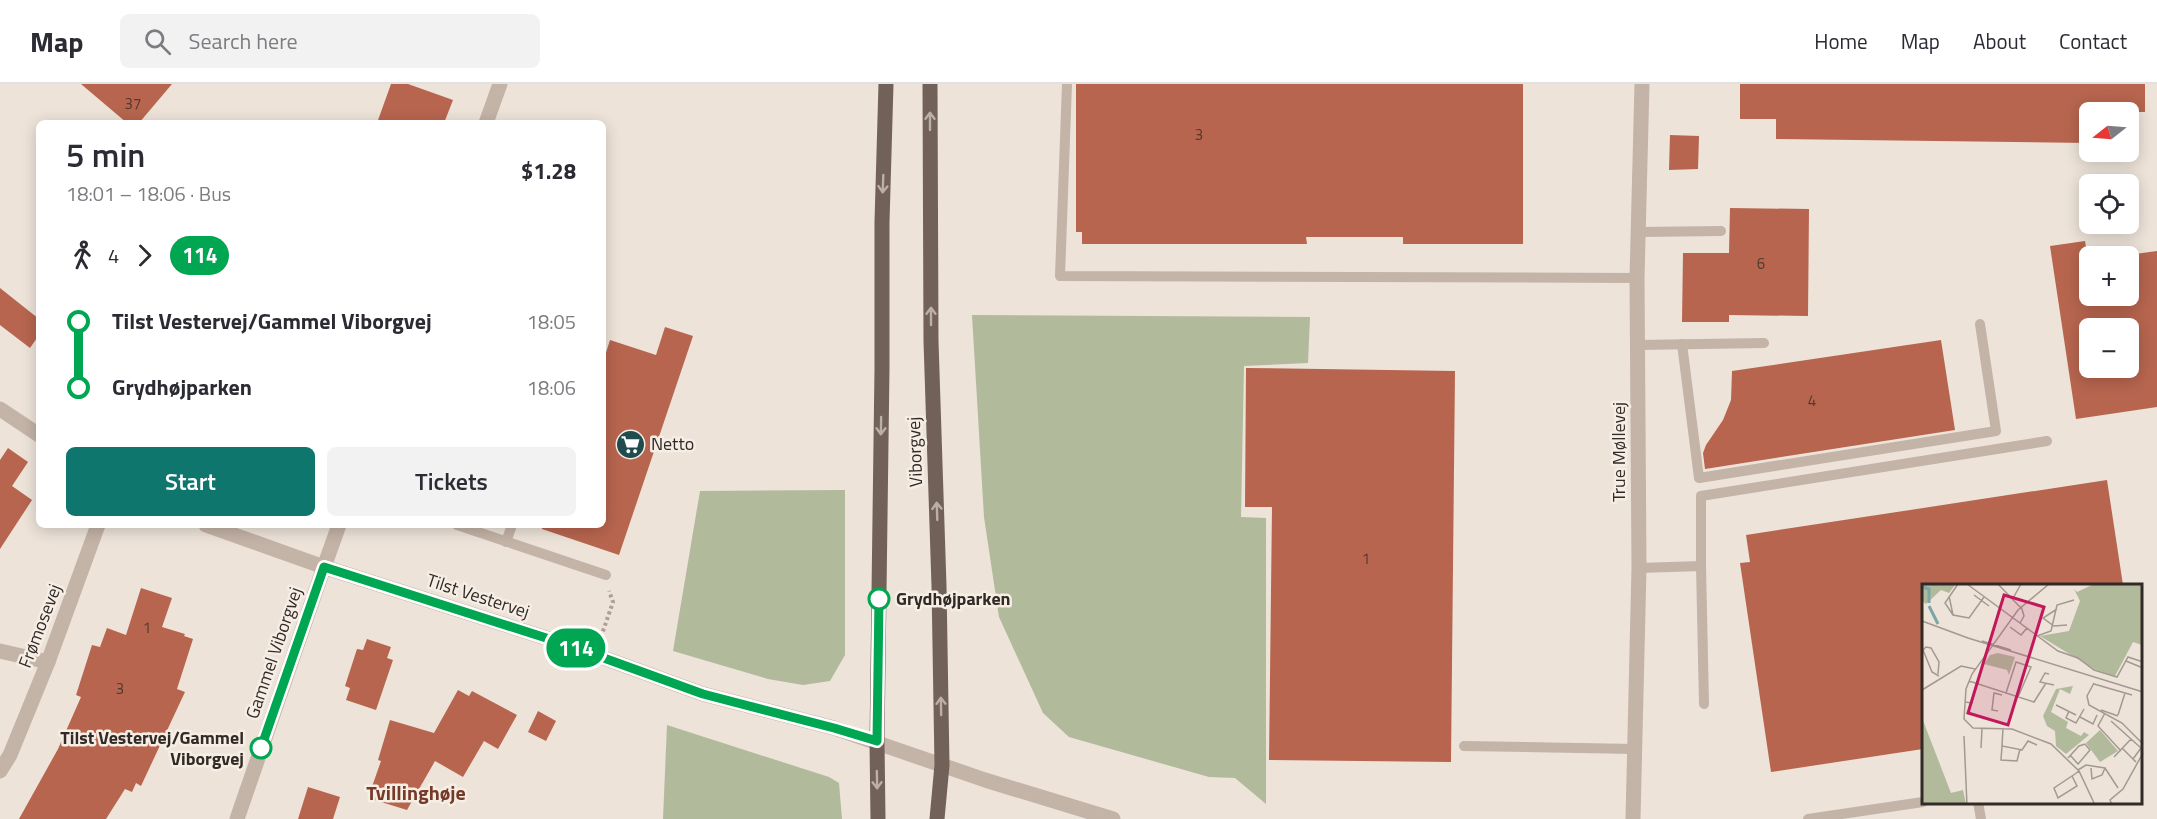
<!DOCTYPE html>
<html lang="en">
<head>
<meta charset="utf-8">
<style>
	:root { --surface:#fff; --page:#f2f2f3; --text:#2b2b33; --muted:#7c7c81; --line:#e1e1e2; --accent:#0f766e }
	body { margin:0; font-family:"Titillium Web",sans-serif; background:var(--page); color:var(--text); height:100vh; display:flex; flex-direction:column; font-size:22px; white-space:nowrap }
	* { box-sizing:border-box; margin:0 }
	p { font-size:20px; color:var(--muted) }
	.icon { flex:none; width:33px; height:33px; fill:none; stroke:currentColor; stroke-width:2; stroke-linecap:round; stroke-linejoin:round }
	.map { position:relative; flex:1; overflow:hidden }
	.side { position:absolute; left:36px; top:36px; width:570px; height:408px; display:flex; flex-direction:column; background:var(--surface); border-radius:9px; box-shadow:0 3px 15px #0003 }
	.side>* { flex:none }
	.badge { padding:0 12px; border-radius:20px; font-size:21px; line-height:39px }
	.needle { width:39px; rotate:253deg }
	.fabs { position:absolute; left:2079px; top:18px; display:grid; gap:12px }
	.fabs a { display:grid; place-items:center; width:60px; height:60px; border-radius:9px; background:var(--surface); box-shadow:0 3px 15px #0003; font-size:30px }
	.map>.badge { position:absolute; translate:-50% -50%; box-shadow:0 0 0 3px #fff }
	.legs { display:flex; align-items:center; gap:9px; height:66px; padding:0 30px; font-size:20px }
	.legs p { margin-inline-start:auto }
	.overview { display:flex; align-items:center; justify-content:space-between; height:102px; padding:0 30px }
	h1 { font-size:33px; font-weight:600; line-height:45px }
	.button { display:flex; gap:12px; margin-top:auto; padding:12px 30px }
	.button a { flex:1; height:69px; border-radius:9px; background:var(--accent); color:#fff; font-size:24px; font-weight:600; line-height:69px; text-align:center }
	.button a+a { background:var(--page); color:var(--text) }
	ul { padding:0 30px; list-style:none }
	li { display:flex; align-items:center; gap:21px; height:66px; font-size:22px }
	li i { display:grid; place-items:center; width:9px; height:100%; margin:0 8px; background:currentColor }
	li i::after { content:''; width:15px; height:15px; margin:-8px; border:4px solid; border-radius:50%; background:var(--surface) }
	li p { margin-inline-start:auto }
	li:first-child i { background:linear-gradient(#0000 50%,currentColor 0) }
	li:last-child i { background:linear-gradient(currentColor 50%,#0000 0) }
	header { display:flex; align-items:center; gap:36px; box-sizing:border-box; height:84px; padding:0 30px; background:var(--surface); border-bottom:2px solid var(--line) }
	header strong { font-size:28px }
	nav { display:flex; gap:33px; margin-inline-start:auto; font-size:21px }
	.search { width:420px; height:54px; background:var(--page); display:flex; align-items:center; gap:15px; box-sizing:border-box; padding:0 21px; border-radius:9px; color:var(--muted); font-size:22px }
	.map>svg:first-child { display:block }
	.green { fill:#b1ba9b }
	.building { fill:#b7654e; fill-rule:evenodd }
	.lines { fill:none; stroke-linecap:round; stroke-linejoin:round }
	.path { stroke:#af9e91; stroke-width:4; stroke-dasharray:3 3; stroke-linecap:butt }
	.service { stroke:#c4b3a7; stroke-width:10 }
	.minor { stroke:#c4b3a7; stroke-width:15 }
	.tertiary { stroke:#c4b3a7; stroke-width:15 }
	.primary { stroke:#726159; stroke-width:15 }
	.oneway { stroke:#bbafa6 }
	.line-1-casing { stroke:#fff; stroke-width:14 }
	.line-1 { stroke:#00a651; stroke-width:9 }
	.stop-1-dot { fill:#fff; stroke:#00a651; stroke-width:3 }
	.labels { text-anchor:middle; stroke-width:5; stroke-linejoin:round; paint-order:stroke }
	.number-label { font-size:15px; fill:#523930 }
	.poi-label { font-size:18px; fill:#312a26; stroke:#f6eee5; text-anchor:start }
	.street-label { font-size:18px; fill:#312a26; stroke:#f6eee5 }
	.stop-label { font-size:18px; font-weight:bold; fill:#312a26; stroke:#f6eee5; text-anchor:start }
	.neighbourhood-label { font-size:20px; font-weight:bold; fill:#763a29; stroke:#f6eee5 }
	.inset-river { fill:none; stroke:#7ca6a7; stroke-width:3 }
	.inset-road { fill:none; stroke:#a29991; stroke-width:1.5 }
	.view { fill:#c2185b; fill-opacity:0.15; stroke:#c2185b; stroke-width:3 }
	.inset-edge { fill:none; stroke:#312a26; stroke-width:3 }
</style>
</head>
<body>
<header>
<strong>Map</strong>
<div class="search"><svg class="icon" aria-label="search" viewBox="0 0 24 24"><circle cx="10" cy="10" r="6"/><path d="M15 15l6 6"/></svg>Search here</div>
<nav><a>Home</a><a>Map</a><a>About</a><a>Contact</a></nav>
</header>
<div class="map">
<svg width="2157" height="735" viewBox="0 0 2157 735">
	<rect width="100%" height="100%" fill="#ede3d9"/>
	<!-- green -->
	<g class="green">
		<path d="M972,231L1310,233L1308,279L1244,282L1241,433L1266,434V720L1235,694L1209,693L1069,653L1043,629L999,533L984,433Z"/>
		<path d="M845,406V571L830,597L803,601L768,595L673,567L700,407Z"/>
		<path d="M667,641L829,693L839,699L842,735H663Z"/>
	</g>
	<!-- building -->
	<g class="building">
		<path d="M81,0H172L139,39H127Z"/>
		<path d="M391,0H408L453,16L444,39H377Z"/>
		<path d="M1076,0H1523V160H1403V153H1306L1307,160H1082V148H1076Z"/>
		<path d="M1740,0H2145V28H2090V59L1776,55V35H1740Z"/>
		<path d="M1670,51L1699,52L1698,85L1669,86Z"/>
		<path d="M1730,124L1809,125L1808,232L1729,231V238H1682L1683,169H1729Z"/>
		<path d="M2085,157L2090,187V212H2128V171L2157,167V323L2076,335L2050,162ZM2090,244H2128V284H2090Z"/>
		<path d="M0,204L39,235V251L30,264L0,241Z"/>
		<path d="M665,243L693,252L619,471L542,445V441H603V278L610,256L656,271Z"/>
		<path d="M1941,256L1955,346L1705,385L1703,369L1706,361L1723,336L1731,316L1732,287Z"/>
		<path d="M1246,284L1455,287L1451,678L1269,676L1272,423H1245Z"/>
		<path d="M8,364L28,378L12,402L32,416L0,465V376Z"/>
		<path d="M2107,396L2123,501H1923V665L1771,688L1740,479L1750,478L1746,451Z"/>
		<path d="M141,504L172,514L162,543L185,550L184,552L193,555L177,605L185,608L141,702L136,699L132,708L125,705L106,735H19L58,665L81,613L76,611L92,561L100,563L107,544L126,551Z"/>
		<path d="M367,555L391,563L387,574L393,576L376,626L346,616L350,604L345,602L357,565L363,566Z"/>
		<path d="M458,606L469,612L472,607L517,631L498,665L484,657L463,693L435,677L407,726L368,714L381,677L378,676L390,636L434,649Z"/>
		<path d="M538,627L556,637L546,657L528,648Z"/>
		<path d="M308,703L340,713L333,735H298Z"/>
	</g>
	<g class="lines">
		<!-- path -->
		<path class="path" d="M601,553L613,518L609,507"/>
		<!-- service -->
		<g class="service">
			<path d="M1067,0L1060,192L1637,194"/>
			<path d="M1638,148L1721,147"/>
			<path d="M1682,260L1699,394L1996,347L1980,240"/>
			<path d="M1638,261L1764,259"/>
			<path d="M457,441L606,491"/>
			<path d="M506,458L512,441"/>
			<path d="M1701,482V412L2047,357"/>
			<path d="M1639,484L1701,482L1704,620"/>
			<path d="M1464,662L1635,665"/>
			<path d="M1978,718L1981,735"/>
			<path d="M1808,735L1923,718"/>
		</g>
		<!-- minor -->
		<g class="minor">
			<path d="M486,39L500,0"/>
			<path d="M324,483L339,441"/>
			<path d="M0,567L48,578"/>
			<path d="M0,687L10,671L48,578L98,441"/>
			<path d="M1633,735L1639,484L1637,194L1642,0"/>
		</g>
		<!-- tertiary -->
		<g class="tertiary">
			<path d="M0,325L39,351"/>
			<path d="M206,441L324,483L568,561L703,610L834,644L985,696L1113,735"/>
			<path d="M237,735L324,483"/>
		</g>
		<!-- primary -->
		<g class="primary">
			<path d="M930,0L931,257L939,502L942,681L937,735"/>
			<path d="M878,735L877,657L882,284V138L886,0"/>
		</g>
	</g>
	<!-- one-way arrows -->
	<defs><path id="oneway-shaft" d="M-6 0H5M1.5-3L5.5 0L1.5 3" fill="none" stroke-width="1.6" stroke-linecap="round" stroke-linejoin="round" transform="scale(1.5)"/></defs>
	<g class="oneway">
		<use href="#oneway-shaft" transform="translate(930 37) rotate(-90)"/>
		<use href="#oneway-shaft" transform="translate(883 100) rotate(92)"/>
		<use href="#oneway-shaft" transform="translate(931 232) rotate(-90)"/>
		<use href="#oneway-shaft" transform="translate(881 342) rotate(91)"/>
		<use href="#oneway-shaft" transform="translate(937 427) rotate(-92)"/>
		<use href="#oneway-shaft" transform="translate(941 622) rotate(-91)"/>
		<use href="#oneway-shaft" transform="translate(877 696) rotate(89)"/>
	</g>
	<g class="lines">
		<defs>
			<path id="line-1" d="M261,664L324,483L568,561L703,610L834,644L877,657L879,515"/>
		</defs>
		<!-- line-1 casing -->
		<use href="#line-1" class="line-1-casing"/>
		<!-- line-1 -->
		<use href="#line-1" class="line-1"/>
	</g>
	<!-- icons -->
	<defs>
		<symbol id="supermarket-disc" viewBox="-11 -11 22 22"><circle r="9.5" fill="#214c4d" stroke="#f6eee5"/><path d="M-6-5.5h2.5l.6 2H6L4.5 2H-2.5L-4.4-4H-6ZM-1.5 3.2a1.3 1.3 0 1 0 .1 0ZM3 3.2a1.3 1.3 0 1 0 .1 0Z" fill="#fff"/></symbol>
	</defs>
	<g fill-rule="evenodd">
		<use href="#supermarket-disc" x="614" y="344" width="33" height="33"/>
	</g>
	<!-- markers -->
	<g class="stop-1-dot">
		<circle cx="879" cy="515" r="10"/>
		<circle cx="261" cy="664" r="10"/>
	</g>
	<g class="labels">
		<!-- number labels -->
		<g class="number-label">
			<text x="133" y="25">37</text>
			<text x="1199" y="56">3</text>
			<text x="1761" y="185">6</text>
			<text x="1812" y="322">4</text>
			<text x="1366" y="480">1</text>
			<text x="147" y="549">1</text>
			<text x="120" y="610">3</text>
		</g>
		<!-- poi labels -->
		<g class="poi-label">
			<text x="651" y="366">Netto</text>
		</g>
		<!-- street labels -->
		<g class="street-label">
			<text transform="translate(915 368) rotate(-92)" y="6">Viborgvej</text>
			<text transform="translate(1619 368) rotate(-90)" y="6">True Møllevej</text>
			<text transform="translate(478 512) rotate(18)" y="6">Tilst Vestervej</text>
			<text transform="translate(40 542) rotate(-69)" y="6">Frømosevej</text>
			<text transform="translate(274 569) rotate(-71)" y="6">Gammel Viborgvej</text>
		</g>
		<!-- stop labels -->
		<g class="stop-label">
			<text x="896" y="521">Grydhøjparken</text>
			<text x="244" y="660" text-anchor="end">Tilst Vestervej/Gammel<tspan x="244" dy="21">Viborgvej</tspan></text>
		</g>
		<!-- neighbourhood labels -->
		<g class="neighbourhood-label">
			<text x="416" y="716">Tvillinghøje</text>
		</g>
	</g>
	<!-- overview -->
	<g transform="translate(1922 500)">
		<rect width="220" height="220" fill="#ede3d9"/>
		<path d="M0,0H31L33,1L27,9L19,6L4,20L0,17ZM172,0H220V61L211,58L193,92L172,85L118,52L147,47L158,17L152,5L155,8ZM76,69L93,73L87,91L85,86L62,80L68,71ZM151,102L148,110L138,105L129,128L146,138L144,144L159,152L162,148L167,151L144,170L134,162L133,147L125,142L121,132L134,105ZM0,134L29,209L41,206L44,220H0ZM178,146L196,167L178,178L164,159Z" fill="#b1ba9b"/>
		<path class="inset-river" d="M0,3L7,5V19M7,22L16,40"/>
		<path class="inset-road" d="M36,0L23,19L31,31L47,34L62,13M45,0L136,67L156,74L172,86L195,93L206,73L221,78M76,0L98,23M127,0L96,26L50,90L44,105L42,135L51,144L90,145L129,160L157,187L173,221M52,11L67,22M27,12L31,31M90,16L99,0M135,25L121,34L132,42L145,41M0,37L46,54M98,39L102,32L99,22M88,43L99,51L105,44M115,52L129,47L135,21L152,16M46,54L221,108M60,57L89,66M204,77L221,84M16,90L17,78L9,64L4,63L1,66L10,88L17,92M127,90L123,89L118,98L132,101M47,97L112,118L124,99M172,99L165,112L167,121L200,139L221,160M172,100L210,111M0,106L39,82L53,85M84,109L94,78L109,83L96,113M43,118L50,119L52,108M134,121L154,131M179,126L196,132M76,127L70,126L72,109L80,111M147,127L144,134L154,139L162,125M183,129L176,142L199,167M196,131L203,109M158,133L171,140L175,131M189,137L219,164L211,175M81,144L80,162L100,166L106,157L115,161M42,152L45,221M80,162L79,176L95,177L98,165M59,164L60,144M200,164L214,178M192,173L209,155M146,174L157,162L163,160L168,166L156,180L148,171M169,184L170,195L180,191L183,184M156,186L164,181L183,184L196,204M150,192L155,202L136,214L132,204L153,190L157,187M190,221L188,216L201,205L221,169"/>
		<path class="view" d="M82,11L122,23L86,141L46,129Z"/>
		<rect width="220" height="220" class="inset-edge"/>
	</g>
</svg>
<div class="fabs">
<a><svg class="needle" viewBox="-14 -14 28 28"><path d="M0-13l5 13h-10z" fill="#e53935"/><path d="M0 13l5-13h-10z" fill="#7c7c81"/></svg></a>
<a><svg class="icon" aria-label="locate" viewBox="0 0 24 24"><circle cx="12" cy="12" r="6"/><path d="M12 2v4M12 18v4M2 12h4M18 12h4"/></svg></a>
<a>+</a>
<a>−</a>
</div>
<b class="badge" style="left:576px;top:564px;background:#00a651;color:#fff">114</b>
<section class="side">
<div class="overview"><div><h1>5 min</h1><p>18:01 – 18:06 · Bus</p></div><b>$1.28</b></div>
<div class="legs"><svg class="icon" aria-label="walk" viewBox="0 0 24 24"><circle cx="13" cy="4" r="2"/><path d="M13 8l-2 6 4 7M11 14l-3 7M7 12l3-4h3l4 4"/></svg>4<svg class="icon" aria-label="forward" viewBox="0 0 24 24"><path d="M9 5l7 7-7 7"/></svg><b class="badge" style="background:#00a651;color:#fff">114</b></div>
<ul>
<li><i style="color:#00a651"></i><b>Tilst Vestervej/Gammel Viborgvej</b><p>18:05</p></li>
<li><i style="color:#00a651"></i><b>Grydhøjparken</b><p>18:06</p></li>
</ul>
<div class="button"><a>Start</a><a>Tickets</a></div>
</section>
</div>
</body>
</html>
